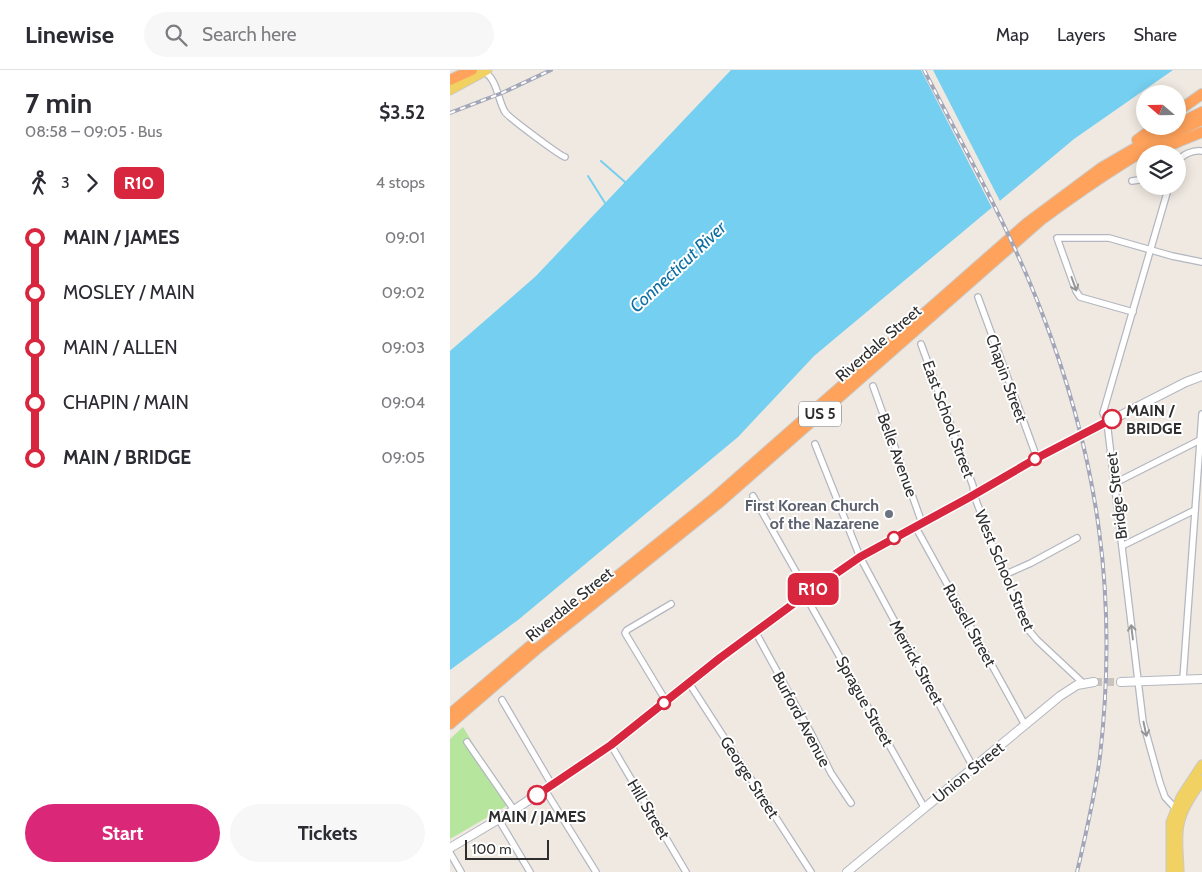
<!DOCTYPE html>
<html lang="en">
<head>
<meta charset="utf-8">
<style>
	:root { --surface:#fff; --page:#f7f7f7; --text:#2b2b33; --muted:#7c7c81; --line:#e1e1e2; --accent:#db2777 }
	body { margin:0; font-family:Cabin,sans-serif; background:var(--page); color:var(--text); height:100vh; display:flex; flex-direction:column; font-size:19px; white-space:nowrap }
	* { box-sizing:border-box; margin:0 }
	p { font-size:16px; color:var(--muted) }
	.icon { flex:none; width:28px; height:28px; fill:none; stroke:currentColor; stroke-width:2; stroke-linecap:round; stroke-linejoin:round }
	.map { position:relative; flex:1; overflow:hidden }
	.drawer { display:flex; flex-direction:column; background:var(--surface); width:450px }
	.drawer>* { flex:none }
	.badge { padding:0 10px; border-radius:8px; font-size:18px; line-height:32px }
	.needle { width:32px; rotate:290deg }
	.tools { position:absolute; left:686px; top:15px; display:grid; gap:10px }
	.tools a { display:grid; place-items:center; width:50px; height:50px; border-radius:50%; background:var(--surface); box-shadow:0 2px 12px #0003; font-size:25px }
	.scale { position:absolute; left:15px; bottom:12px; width:84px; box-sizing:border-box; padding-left:5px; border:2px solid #2e2e2e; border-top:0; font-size:14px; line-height:18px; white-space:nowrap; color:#2e2e2e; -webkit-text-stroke:4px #fff; paint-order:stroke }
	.map>.badge { position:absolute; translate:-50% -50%; box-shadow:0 0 0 2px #fff }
	.legs { display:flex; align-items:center; gap:8px; height:55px; padding:0 25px; font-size:16px }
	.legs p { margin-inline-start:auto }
	.summary { display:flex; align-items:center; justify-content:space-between; height:85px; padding:0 25px }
	h1 { font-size:28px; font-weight:800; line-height:38px }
	.button { display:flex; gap:10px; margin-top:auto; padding:10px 25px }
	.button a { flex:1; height:58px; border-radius:30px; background:var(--accent); color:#fff; font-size:20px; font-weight:800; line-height:58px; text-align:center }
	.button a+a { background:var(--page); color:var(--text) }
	ul { padding:0 25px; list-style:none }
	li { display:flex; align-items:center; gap:18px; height:55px; font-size:19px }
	li i { display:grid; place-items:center; width:8px; height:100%; margin:0 6px; background:currentColor }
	li i::after { content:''; width:12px; height:12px; margin:-6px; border:4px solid; border-radius:50%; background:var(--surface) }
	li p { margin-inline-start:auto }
	li:first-child i { background:linear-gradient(#0000 50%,currentColor 0) }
	li:last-child i { background:linear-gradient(currentColor 50%,#0000 0) }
	header { display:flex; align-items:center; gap:30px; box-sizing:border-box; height:70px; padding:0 25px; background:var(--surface); border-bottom:1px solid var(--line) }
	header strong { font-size:24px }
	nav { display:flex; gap:28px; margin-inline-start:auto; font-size:18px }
	.search { width:350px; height:45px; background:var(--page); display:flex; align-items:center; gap:12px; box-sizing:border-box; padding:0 18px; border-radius:28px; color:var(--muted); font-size:19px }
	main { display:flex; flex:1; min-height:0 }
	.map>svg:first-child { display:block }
	.green { fill:#b6e59e }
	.water { fill:#75cff0 }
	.pier { fill:#efe9e1 }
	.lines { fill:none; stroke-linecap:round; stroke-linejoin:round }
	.stream { stroke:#75cff0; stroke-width:2 }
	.secondary-tunnel { stroke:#c8c4bd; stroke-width:8; stroke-dasharray:8 4; stroke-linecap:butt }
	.street-casing { stroke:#b4b7c1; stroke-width:8 }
	.secondary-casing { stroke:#b4b7c1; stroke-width:10 }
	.primary-casing { stroke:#c9c9c9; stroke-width:11 }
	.highway-casing { stroke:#c9c9c9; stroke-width:12 }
	.street { stroke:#fff; stroke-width:5.5 }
	.secondary { stroke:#fff; stroke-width:8 }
	.primary { stroke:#f2d163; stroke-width:9 }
	.highway { stroke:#ffa35c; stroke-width:10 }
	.rail-casing { stroke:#a3a6b8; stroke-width:4 }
	.rail { stroke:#fff; stroke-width:2; stroke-dasharray:5.5; stroke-linecap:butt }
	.oneway { stroke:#969696 }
	.line-1-casing { stroke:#fff; stroke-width:11 }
	.line-1 { stroke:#d7263d; stroke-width:8 }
	.stop-1-dot { fill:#fff; stroke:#d7263d; stroke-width:2.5 }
	.worship-dot { fill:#6b7280; stroke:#fff; stroke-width:2 }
	.labels { text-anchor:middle; stroke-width:4; stroke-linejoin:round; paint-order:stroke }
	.shield { fill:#fff; stroke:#6d6d6d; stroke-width:1 }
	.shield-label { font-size:15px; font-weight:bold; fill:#2e2e2e }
	.street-label { font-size:16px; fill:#2e2e2e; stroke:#fff }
	.stop-label { font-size:16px; font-weight:bold; fill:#2e2e2e; stroke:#fff; text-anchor:start }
	.worship-label { font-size:16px; font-weight:bold; fill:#5b616d; stroke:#fff; text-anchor:end }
	.water-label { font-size:18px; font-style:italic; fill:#0d6fa3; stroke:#fff }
</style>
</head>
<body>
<header>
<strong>Linewise</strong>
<div class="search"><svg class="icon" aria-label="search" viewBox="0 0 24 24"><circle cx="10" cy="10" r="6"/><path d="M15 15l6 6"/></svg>Search here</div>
<nav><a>Map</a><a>Layers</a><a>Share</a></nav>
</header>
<main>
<section class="drawer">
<div class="summary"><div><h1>7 min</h1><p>08:58 – 09:05 · Bus</p></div><b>$3.52</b></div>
<div class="legs"><svg class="icon" aria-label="walk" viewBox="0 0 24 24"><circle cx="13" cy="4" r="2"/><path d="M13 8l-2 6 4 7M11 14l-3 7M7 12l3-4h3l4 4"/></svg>3<svg class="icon" aria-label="forward" viewBox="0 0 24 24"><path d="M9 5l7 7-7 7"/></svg><b class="badge" style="background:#d7263d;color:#fff">R10</b><p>4 stops</p></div>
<ul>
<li><i style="color:#d7263d"></i><b>MAIN / JAMES</b><p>09:01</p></li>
<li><i style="color:#d7263d"></i><span>MOSLEY / MAIN</span><p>09:02</p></li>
<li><i style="color:#d7263d"></i><span>MAIN / ALLEN</span><p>09:03</p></li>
<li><i style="color:#d7263d"></i><span>CHAPIN / MAIN</span><p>09:04</p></li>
<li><i style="color:#d7263d"></i><b>MAIN / BRIDGE</b><p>09:05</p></li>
</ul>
<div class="button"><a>Start</a><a>Tickets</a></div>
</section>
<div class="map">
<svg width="752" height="802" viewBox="0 0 752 802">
	<rect width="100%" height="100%" fill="#efe9e1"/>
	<!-- green -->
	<path class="green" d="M13,657L60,734L0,769V669Z"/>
	<!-- water -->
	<path class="water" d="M281,0H723L624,69L364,286L288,367L68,550L0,600V281L86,206Z"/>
	<!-- pier -->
	<path class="pier" d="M471,0H483L551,133L543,140Z"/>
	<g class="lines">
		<!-- stream -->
		<g class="stream">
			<path d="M151,91L175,112"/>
			<path d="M138,106L155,133"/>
		</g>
		<!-- secondary-tunnel -->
		<path class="secondary-tunnel" d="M644,612H671"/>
		<defs>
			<g id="street">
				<path d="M34,2C47,8 48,31 55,42C58,47 109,85 115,87"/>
				<path d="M728,92C732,84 743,80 752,81"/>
				<path d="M682,111L695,109"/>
				<path d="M719,116L653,343L657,352L693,652L710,713L715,727L725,738"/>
				<path d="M528,227L587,388"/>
				<path d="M683,242L630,227L626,221L607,168H659L722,186L752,192"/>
				<path d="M471,274L523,416L524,425L554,505L577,558L587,570L634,614"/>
				<path d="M423,316L472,453"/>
				<path d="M365,374L410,487L523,697"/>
				<path d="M665,413L750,370"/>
				<path d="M303,426L358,523"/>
				<path d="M465,456L575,655"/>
				<path d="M672,476L745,440"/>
				<path d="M554,505L581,493L627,468"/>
				<path d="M355,525L474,737"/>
				<path d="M306,563L362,665L381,703L401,733"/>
				<path d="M733,609L752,344"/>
				<path d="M239,613L361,802"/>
				<path d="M52,630L102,715"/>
				<path d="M216,631L175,563L177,560L221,534"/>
				<path d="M17,672L64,740"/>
				<path d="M161,675L236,802"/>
				<path d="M95,720L146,802"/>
				<path d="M49,750L80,802"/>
				<path d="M0,783L11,802"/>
			</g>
			<g id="secondary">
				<path d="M671,612L752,609"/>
				<path d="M0,778L64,740L161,675L270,588L358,523L410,487L520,427L587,388L736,312L752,306"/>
				<path d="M397,802L610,626L627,615L644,612"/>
			</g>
			<g id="primary">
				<path d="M0,20L37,0"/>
				<path d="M721,802V752L731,727L752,695"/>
				<path d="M729,802C729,787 726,770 729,755C732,738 743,724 752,710"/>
			</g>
			<g id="highway">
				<path d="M0,10L22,0"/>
				<path d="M728,41L752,24"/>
				<path d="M728,54L752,42"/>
				<path d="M687,70L706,56"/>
				<path d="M706,81L752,62"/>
				<path d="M103,558L262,430L577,153L651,98L723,56"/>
				<path d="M0,644L80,576"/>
				<path d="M0,654L88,578L270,432L591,150C641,113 695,76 752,50"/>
			</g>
		</defs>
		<!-- street casing -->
		<use href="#street" class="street-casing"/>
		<!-- secondary casing -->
		<use href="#secondary" class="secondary-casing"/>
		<!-- primary casing -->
		<use href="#primary" class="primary-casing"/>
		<!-- highway casing -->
		<use href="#highway" class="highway-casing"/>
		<!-- street -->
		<use href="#street" class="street"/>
		<!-- secondary -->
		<use href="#secondary" class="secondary"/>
		<!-- primary -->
		<use href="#primary" class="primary"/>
		<!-- highway -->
		<use href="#highway" class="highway"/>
		<defs>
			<g id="rail">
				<path d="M474,0C515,80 560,159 592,243C649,390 668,529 650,686C645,725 636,764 627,802"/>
				<path d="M0,43L52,23L101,0"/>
			</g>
		</defs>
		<!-- rail casing -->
		<use href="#rail" class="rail-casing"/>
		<!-- rail -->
		<use href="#rail" class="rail"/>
	</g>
	<!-- one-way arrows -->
	<defs><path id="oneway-shaft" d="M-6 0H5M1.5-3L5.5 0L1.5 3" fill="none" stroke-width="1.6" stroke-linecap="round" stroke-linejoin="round" transform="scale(1.25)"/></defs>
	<g class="oneway">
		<use href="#oneway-shaft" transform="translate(624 214) rotate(70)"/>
		<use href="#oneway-shaft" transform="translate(682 562) rotate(-97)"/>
		<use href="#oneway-shaft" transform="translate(695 659) rotate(78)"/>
	</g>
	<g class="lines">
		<defs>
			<path id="line-1" d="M87,725L161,675L270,588L358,523L410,487L520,427L587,388L662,349"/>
		</defs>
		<!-- line-1 casing -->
		<use href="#line-1" class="line-1-casing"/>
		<!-- line-1 -->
		<use href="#line-1" class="line-1"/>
	</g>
	<!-- markers -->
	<g class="stop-1-dot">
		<circle cx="662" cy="349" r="9"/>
		<circle cx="585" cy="389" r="6"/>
		<circle cx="444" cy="468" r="6"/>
		<circle cx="214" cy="633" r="6"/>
		<circle cx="87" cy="725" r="9"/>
	</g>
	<circle class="worship-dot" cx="439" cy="444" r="5"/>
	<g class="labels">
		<!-- shield labels -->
		<rect class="shield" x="349" y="331.5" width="42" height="25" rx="4"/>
		<g class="shield-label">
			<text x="370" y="349">US 5</text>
		</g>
		<!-- street labels -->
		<g class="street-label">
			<text transform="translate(428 273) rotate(-41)" y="6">Riverdale Street</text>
			<text transform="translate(557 308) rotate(70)" y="6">Chapin Street</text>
			<text transform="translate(499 349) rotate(70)" y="6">East School Street</text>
			<text transform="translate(448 385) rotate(70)" y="6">Belle Avenue</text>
			<text transform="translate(666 426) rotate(-97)" y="6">Bridge Street</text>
			<text transform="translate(555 500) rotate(67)" y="6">West School Street</text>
			<text transform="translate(119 534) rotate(-39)" y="6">Riverdale Street</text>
			<text transform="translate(520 555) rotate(61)" y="6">Russell Street</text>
			<text transform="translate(467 592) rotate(61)" y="6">Merrick Street</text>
			<text transform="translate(415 631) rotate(61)" y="6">Sprague Street</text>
			<text transform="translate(352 649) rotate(62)" y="6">Burford Avenue</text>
			<text transform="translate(518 702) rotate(-39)" y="6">Union Street</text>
			<text transform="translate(300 707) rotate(57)" y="6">George Street</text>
			<text transform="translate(199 739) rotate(59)" y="6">Hill Street</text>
		</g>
		<!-- stop labels -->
		<g class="stop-label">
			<text x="676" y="346">MAIN /<tspan x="676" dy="18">BRIDGE</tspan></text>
			<text x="87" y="752" text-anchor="middle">MAIN / JAMES</text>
		</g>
		<!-- worship labels -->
		<g class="worship-label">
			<text x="429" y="441">First Korean Church<tspan x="429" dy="18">of the Nazarene</tspan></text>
		</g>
		<!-- water labels -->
		<g class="water-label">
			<text transform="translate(228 197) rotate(-43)" y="6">Connecticut River</text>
		</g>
	</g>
</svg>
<div class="tools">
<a><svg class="needle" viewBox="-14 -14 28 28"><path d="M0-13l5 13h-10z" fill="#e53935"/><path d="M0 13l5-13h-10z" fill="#7c7c81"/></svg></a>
<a><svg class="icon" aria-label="layers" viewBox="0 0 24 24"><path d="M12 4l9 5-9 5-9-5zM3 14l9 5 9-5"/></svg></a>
</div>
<div class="scale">100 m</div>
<b class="badge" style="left:363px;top:519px;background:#d7263d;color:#fff">R10</b>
</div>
</main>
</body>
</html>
